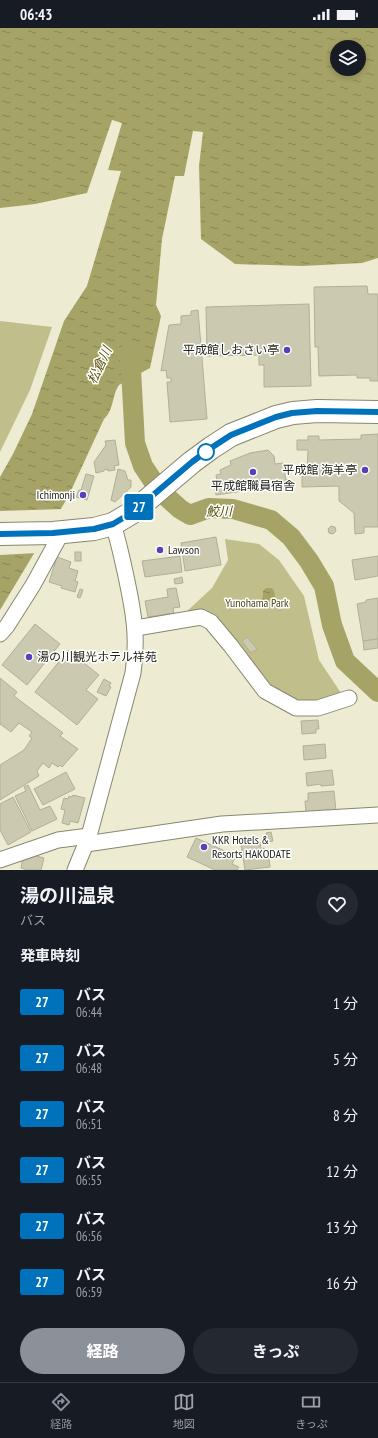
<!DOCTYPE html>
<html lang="ja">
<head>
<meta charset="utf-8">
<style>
	:root { --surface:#171b24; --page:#242831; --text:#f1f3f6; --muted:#9ea1a6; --line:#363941; --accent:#8c9099 }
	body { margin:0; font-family:"PT Sans Narrow","Noto Sans JP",sans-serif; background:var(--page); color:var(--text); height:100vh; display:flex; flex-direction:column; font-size:15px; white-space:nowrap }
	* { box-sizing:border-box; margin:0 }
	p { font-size:13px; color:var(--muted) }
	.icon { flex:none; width:22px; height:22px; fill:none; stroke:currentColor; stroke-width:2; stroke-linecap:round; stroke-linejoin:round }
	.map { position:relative; height:842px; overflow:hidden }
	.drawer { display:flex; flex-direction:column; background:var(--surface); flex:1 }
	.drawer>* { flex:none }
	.badge { padding:0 8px; border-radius:3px; font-size:14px; line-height:26px }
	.fabs { position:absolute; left:330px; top:12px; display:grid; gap:8px }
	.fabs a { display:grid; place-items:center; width:36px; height:36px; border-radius:50%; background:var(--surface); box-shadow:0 2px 6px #0003; font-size:20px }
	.map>.badge { position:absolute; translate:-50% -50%; box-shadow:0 0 0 2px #fff }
	h2 { padding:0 20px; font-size:15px; line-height:36px }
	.round { display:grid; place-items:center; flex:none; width:42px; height:42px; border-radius:21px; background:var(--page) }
	.head { display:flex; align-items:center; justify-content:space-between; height:68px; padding:0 20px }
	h1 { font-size:19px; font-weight:700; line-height:30px }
	.button { display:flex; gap:8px; margin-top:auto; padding:8px 20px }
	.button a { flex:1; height:46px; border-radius:24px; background:var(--accent); color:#fff; font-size:16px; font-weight:700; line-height:46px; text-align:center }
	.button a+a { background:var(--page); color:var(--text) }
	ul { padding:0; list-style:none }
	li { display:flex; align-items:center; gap:12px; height:56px; padding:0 20px }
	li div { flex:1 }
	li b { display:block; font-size:15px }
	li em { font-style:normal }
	li .badge { min-width:44px; font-weight:700; text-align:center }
	.status { display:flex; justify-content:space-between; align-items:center; height:28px; padding:0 20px; background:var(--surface); direction:ltr }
	.status svg { height:11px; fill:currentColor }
	.tab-bar { display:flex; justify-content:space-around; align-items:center; height:56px; border-top:1px solid var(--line); background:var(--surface); font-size:11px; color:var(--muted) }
	.tab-bar a { display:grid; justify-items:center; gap:2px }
	.tab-bar .selected { color:var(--accent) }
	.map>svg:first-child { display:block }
	.park { fill:#c0be8b }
	.water { fill:url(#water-ripples); fill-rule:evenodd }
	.pier { fill:#edecd2 }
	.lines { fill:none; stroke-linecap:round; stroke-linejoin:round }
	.river { stroke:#a6a367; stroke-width:20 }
	.building { fill:#cbcab1; stroke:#b1b097 }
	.minor-casing { stroke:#88876f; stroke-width:17 }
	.highway-casing { stroke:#88876f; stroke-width:24 }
	.minor { stroke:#fff; stroke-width:15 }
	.highway { stroke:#fff; stroke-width:22 }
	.line-casing { stroke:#fff; stroke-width:9 }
	.line { stroke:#0072bc; stroke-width:6 }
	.poi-dot { fill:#5740b8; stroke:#fff; stroke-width:1.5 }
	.stop-dot { fill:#fff; stroke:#0072bc; stroke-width:2 }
	.labels { text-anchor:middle; stroke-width:3; stroke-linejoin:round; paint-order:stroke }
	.poi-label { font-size:12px; fill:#24231a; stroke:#fff; text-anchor:end }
	.park-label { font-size:12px; fill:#4b491a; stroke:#fff }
	.water-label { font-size:13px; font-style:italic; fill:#575308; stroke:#fff }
</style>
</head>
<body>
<div class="status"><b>06:43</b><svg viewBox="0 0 49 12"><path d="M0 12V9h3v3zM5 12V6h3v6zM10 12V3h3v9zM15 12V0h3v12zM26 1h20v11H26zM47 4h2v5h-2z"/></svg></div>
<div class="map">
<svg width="378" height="842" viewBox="0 0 378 842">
	<defs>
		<pattern id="water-ripples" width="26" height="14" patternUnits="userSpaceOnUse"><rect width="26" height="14" fill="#a6a367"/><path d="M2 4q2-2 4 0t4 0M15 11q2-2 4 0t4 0" fill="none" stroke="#878454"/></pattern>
	</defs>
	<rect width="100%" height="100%" fill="#edecd2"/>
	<!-- park -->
	<g class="park">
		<path d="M0,293L52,299L30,362L0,424Z"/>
		<path d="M225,511L259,516L279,532L304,568L319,632L343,668L314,675L288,671L266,657L202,582L186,584L212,560L228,532Z"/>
	</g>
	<!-- water -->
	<g class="water">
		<path d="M0,0H378V230L362,235L302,238L235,236L201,211L199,138L203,104L193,103L184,148H175L162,211L156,277L161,288L150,340L119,357C112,367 114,382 104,391L68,469L0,582V449L13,426L32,386L64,293L87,258L121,143L108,142L122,95L112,92L87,165L35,176L0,180ZM337,19H359V41H337Z"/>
		<path d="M266,560H272L274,563L275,568C270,575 263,573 257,580L256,578L258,574L263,569V563Z"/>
	</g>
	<!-- pier -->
	<path class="pier" d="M63,481L37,525L0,527V483Z"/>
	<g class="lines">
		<!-- river -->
		<path class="river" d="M130,324L135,415L143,438L159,462L180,481L190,487L209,480L233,481L271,492L291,509L309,533L324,558L332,597L345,633L378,664"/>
	</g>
	<!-- building -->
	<g class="building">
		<path d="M367,258L368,266H378V353H370V350H357V347L319,348L318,319H315L314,259Z"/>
		<path d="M309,276L311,358L264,359V337H259V327L207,328L206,279Z"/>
		<path d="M198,282L207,391L170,394L167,354H171V350H167L166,342L161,343L169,297L181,296V288L191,287V283Z"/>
		<path d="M378,406V499H364V505L355,506L354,485L339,473V458L302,459V448H307L308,422H297V412H308V408H319V412L361,411V407Z"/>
		<path d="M115,412L119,437L114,438L115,442L108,443V441L104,442V443L96,445L94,434L106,417L105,413Z"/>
		<path d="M268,422L274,428L275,436L283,435L286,452L289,451L290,456L216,467L214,453H217L216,447L221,446L220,442L231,437L230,433L250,425Z"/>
		<path d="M118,441L125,443L128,452H131V459L115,474L111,472Z"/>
		<path d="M86,446L94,448L87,472L76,469L79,462H81Z"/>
		<path d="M331,498L335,499L336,503L333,506L329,505L328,501Z"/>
		<path d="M216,509L221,537L185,543L181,515Z"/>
		<rect x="75" y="524" width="6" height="9"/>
		<path d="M180,528L182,544L145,549L142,533Z"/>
		<path d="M378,528V548L355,552L352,532Z"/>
		<path d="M57,529L71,534L69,540L78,543L75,553L78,554L75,564L61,560L62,558L49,554Z"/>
		<path d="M182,549L183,555L175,556L174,551Z"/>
		<path d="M176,560L180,579L173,580L174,585L148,589L145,573L168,569L167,561Z"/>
		<path d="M80,561L83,562L80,570L77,569Z"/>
		<path d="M378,570V611L363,613L357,576L366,574V572Z"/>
		<path d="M280,574L284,579L279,583L275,578Z"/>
		<path d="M35,596L60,616L27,657L2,637Z"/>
		<path d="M247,609L257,621L251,625L242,613Z"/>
		<path d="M378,611V620L364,622L363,613Z"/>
		<path d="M68,622L99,647L86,662L98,671L77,697L35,664Z"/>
		<path d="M0,650L17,664L14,668L63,705L60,708L78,721L62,739L60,737L58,739L52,735L49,740L43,735L37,743L39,748L0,772V737L24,722L32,710L29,708L32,704L19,695L11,704L0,696Z"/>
		<path d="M104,651L111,655L109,658L111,659L106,668L97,664Z"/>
		<path d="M318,692L319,701H316V705L302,706L301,693Z"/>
		<path d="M325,716L326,730L304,732L303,718Z"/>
		<path d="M332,742L334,757L321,758V756L307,758L306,745Z"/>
		<path d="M66,744L75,761L43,777L34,761Z"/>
		<path d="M28,757L40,782L50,778L57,791L32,803L15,768L26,763L24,759Z"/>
		<path d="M334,763L336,783L306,785L305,773H308V765Z"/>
		<path d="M73,767L85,770L78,795L70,793L69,797L62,795L65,782L61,781L64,770L68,771L69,768L72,769Z"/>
		<path d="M13,769L31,804L8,817L0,802V776Z"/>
		<path d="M271,804L273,813L268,814L266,805Z"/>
		<path d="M196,810L236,828L232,836L239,839L237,842H215L187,829Z"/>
		<path d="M260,814L261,821L264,820L265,823L268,822L270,839L245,842L241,817Z"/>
		<path d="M28,826L44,830L41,842H28L21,840L23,828Z"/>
	</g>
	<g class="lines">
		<defs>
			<g id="minor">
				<path d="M136,600L201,589L211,594L231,618L265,663L296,680H318L349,670"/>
				<path d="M0,606L7,598L33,557L62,504"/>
				<path d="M86,816L222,796L378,787"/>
				<path d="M0,832L58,812L89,808"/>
				<path d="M75,842L89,808L133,645C138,611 134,586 127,553C123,534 119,515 113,496"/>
			</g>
			<path id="highway" d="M0,506L53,505L94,501L113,496L133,484L192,434L211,420L231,407L276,389L293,385L317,383L378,384"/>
		</defs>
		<!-- minor casing -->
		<use href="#minor" class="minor-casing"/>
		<!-- highway casing -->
		<use href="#highway" class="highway-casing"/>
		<!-- minor -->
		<use href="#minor" class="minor"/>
		<!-- highway -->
		<use href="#highway" class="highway"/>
	</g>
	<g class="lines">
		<defs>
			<path id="line" d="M0,506L53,505L94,501L113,496L133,484L192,434L211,420L231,407L276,389L292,385L317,383L378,384"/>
		</defs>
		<!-- line casing -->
		<use href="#line" class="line-casing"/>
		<!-- line -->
		<use href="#line" class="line"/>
	</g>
	<!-- markers -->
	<g class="poi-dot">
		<circle cx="287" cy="322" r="4"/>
		<circle cx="365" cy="442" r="4"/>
		<circle cx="253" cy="444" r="4"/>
		<circle cx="83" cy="467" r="4"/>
		<circle cx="160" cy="522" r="4"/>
		<circle cx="29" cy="629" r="4"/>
		<circle cx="204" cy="819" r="4"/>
	</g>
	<circle class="stop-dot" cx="206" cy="424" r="8"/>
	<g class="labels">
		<!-- poi labels -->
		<g class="poi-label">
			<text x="279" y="326">平成館しおさい亭</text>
			<text x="357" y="446">平成館 海羊亭</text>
			<text x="253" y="462" text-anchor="middle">平成館職員宿舎</text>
			<text x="75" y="471">Ichimonji</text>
			<text x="168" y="526" text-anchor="start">Lawson</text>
			<text x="37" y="633" text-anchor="start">湯の川観光ホテル祥苑</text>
			<text x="212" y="816" text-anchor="start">KKR Hotels &amp;<tspan x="212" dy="14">Resorts HAKODATE</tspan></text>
		</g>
		<!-- park labels -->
		<g class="park-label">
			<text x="257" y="579">Yunohama Park</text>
		</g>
		<!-- water labels -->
		<g class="water-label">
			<text transform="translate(99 337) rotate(-65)" y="5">松倉川</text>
			<text transform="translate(219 483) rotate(-1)" y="5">鮫川</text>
		</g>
	</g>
</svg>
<div class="fabs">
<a><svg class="icon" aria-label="layers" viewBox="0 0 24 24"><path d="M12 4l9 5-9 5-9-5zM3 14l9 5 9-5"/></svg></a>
</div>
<b class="badge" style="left:139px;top:479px;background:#0072bc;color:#fff">27</b>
</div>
<section class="drawer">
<div class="head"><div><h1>湯の川温泉</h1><p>バス</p></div><a class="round"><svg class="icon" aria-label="heart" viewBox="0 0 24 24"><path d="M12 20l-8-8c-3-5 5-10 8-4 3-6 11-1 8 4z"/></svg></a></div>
<h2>発車時刻</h2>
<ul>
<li><span class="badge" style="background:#0072bc;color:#fff">27</span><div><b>バス</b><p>06:44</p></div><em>1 分</em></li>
<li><span class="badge" style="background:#0072bc;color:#fff">27</span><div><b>バス</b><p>06:48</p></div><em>5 分</em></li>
<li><span class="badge" style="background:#0072bc;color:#fff">27</span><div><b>バス</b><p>06:51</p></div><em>8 分</em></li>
<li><span class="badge" style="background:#0072bc;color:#fff">27</span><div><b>バス</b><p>06:55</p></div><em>12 分</em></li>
<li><span class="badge" style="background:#0072bc;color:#fff">27</span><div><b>バス</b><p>06:56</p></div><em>13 分</em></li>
<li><span class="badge" style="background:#0072bc;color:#fff">27</span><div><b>バス</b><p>06:59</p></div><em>16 分</em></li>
</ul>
<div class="button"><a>経路</a><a>きっぷ</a></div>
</section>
<nav class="tab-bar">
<a class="selected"><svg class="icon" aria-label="directions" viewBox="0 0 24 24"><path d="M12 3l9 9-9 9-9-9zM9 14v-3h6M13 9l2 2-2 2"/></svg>経路</a>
<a><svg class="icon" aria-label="map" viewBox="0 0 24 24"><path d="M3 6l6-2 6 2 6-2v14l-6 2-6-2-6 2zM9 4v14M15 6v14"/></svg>地図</a>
<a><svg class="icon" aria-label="tickets" viewBox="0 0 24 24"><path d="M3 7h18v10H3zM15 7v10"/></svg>きっぷ</a>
</nav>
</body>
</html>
